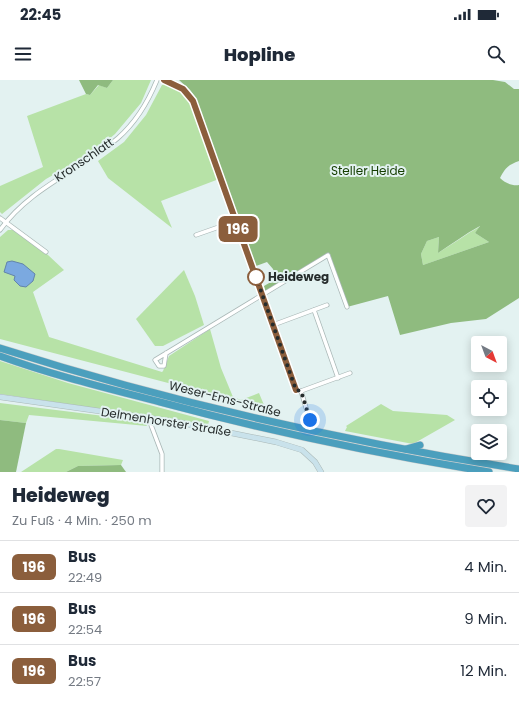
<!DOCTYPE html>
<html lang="de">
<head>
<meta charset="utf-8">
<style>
	:root { --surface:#fff; --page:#f2f2f3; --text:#1f2937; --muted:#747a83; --line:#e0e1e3 }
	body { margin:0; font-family:Poppins,sans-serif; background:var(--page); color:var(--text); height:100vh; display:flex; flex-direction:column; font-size:15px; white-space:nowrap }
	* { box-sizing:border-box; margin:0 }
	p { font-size:13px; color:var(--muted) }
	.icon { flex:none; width:22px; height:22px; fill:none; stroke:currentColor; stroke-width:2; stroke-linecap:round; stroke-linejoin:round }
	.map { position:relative; height:392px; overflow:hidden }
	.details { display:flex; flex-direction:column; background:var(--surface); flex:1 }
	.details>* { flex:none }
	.badge { padding:0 8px; border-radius:6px; font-size:14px; line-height:26px }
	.needle { width:26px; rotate:139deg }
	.fabs { position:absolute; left:471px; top:256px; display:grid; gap:8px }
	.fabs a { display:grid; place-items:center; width:36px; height:36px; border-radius:4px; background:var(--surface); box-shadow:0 2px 10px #0003; font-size:20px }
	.you { position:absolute; width:20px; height:20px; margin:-10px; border:3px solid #fff; border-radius:50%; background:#1a73e8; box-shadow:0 0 0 6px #1a73e833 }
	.map>.badge { position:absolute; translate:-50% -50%; box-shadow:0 0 0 2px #fff }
	.round { display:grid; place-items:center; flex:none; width:42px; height:42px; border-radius:4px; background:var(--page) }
	.head { display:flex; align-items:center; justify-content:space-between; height:68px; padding:0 12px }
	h1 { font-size:19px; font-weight:800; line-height:30px }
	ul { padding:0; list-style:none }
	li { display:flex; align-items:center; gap:12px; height:52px; padding:0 12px; border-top:1px solid var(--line) }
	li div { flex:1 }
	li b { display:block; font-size:15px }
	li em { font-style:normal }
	li .badge { min-width:44px; font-weight:700; text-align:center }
	.status { display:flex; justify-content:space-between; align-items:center; height:28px; padding:0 20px; background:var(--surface); direction:ltr }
	.status svg { height:11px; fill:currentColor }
	header { display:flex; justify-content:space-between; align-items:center; height:52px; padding:0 12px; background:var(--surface); font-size:18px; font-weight:800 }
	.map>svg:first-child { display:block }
	.green { fill:#b7e2a7 }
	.forest { fill:#8fbb7f; fill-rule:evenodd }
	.water { fill:#7ba9e0; stroke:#6284aa }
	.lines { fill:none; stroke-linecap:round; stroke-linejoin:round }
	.street-casing { stroke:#aab8b7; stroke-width:5 }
	.secondary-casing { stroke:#aab8b7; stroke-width:6 }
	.highway-casing { stroke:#cbcccc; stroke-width:8 }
	.street { stroke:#fff; stroke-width:3.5 }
	.secondary { stroke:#c9e2eb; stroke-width:5 }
	.highway { stroke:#4b9fbd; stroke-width:7 }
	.line-casing { stroke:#fff; stroke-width:9 }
	.line { stroke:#8b5e3c; stroke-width:6 }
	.walk { stroke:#262c2c; stroke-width:4; stroke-dasharray:0 7.2 }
	.stop-dot { fill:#fff; stroke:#8b5e3c; stroke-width:2 }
	.labels { text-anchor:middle; stroke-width:4; stroke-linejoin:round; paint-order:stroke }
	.street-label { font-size:12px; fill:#262c2c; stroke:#e3f2f1 }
	.park-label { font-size:12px; fill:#153e00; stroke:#e3f2f1 }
	.stop-label { font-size:12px; font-weight:bold; fill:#262c2c; stroke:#e3f2f1; text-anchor:start }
</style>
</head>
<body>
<div class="status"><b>22:45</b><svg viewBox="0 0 49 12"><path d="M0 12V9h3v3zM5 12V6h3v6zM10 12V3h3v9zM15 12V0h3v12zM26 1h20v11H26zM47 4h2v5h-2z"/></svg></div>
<header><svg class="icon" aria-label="menu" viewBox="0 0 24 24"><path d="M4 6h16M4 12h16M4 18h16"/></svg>Hopline<svg class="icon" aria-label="search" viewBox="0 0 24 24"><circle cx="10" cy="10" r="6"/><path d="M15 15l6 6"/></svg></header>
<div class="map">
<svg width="519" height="392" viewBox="0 0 519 392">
	<rect width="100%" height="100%" fill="#e3f2f1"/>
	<!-- green -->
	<g class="green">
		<path d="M113,0H151L141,23L115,54L92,73L46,99L2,134L0,132V106L43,87L27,36L86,14L90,15L99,5L107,8Z"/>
		<path d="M165,4C176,8 185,13 192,23L219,99L161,121L172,148L108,98L98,81L124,62L146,35L162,5Z"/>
		<path d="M481,146L475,153L489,162L423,185L421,174L427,161L439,157L438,173C453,164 466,154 481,146Z"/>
		<path d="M8,150H13L48,175L64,190L33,212L49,257L162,292L163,291L169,276L210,249L221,288L233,317L241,320L259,313L264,325L225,322L214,315L0,259V157Z"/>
		<path d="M184,190L195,216L204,245L163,266H155L136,239Z"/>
		<path d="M0,281L68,303L209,341L208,345L0,314Z"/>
		<path d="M0,323L144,341L147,346L29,335L26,343L0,340Z"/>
		<path d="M381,324L393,331L447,335L455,340L413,364L345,351L347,347L346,346Z"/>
		<path d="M56,369H59L123,380L121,385L78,386L66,392H21Z"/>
	</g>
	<!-- forest -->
	<g class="forest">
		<path d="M79,0H113L107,8L98,5L90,15L86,14Z"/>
		<path d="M179,0H493L505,2L514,9H519V81C508,85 505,88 500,98C505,103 512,106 519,105V218L486,239L451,243L400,255L388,216L347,227L330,174L265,211L264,206L276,199L273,189L267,182L256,186L196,18L190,10ZM480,146L475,153L489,162L423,185L421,174L427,161L439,157L438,173C452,164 465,154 480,146Z"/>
		<path d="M0,340L26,343L16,392H0Z"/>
		<path d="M121,385L126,392H66L78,386Z"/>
	</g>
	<!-- water -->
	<path class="water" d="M12,181L23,184L35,194L33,201L26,207L20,206L14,200L15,196L4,192L7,182Z"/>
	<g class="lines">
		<defs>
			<g id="street">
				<path d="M164,0L183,9L193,21L296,310L301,311L350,293"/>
				<path d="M0,138L46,172"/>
				<path d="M0,150C31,107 79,91 118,58C135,43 148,22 157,0"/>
				<path d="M196,155L236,141"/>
				<path d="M314,230L338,298"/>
				<path d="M273,245L327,225"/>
				<path d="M166,273L164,286H159L155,280C213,245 271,210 328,175L347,227"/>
				<path d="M301,311L310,341L313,343"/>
				<path d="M150,338L151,345L162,374V392"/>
			</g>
			<path id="secondary" d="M0,317L177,342L276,362L302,370L315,382L321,392"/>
			<g id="highway">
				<path d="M0,268C169,322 343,361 519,389"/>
				<path d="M0,276C52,295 106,308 160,322C268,351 378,374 489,392"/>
				<path d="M406,369L420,365"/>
			</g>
		</defs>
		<!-- street casing -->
		<use href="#street" class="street-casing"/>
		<!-- secondary casing -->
		<use href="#secondary" class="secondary-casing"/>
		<!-- highway casing -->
		<use href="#highway" class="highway-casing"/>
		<!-- street -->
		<use href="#street" class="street"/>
		<!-- secondary -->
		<use href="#secondary" class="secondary"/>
		<!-- highway -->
		<use href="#highway" class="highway"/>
	</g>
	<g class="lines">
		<defs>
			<path id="line" d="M164,0L183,9L193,21L296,310"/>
		</defs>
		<!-- line casing -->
		<use href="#line" class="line-casing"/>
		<!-- line -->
		<use href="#line" class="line"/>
		<!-- walk -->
		<path class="walk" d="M256,197L296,310L301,311L310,340"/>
	</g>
	<!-- markers -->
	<circle class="stop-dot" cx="256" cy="197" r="8"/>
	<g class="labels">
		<!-- street labels -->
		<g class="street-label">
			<text transform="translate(84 80) rotate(-34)" y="4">Kronschlatt</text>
			<text transform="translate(225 319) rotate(14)" y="4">Weser-Ems-Straße</text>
			<text transform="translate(166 342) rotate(9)" y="4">Delmenhorster Straße</text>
		</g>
		<!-- park labels -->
		<g class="park-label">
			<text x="368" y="95">Steller Heide</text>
		</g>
		<!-- stop labels -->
		<g class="stop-label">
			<text x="268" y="201">Heideweg</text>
		</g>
	</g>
</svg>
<div class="fabs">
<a><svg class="needle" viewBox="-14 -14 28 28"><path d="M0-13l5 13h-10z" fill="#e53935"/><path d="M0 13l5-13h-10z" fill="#747a83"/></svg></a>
<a><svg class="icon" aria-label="locate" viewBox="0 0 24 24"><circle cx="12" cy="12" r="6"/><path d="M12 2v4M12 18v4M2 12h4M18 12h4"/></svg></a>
<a><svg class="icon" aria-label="layers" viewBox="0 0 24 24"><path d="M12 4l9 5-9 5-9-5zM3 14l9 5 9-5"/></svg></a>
</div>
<div class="you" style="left:310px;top:340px"></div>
<b class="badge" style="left:238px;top:149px;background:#8b5e3c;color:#fff">196</b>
</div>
<section class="details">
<div class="head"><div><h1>Heideweg</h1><p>Zu Fuß · 4 Min. · 250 m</p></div><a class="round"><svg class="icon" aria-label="heart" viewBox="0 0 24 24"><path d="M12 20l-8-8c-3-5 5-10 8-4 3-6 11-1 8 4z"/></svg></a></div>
<ul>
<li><span class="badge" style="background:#8b5e3c;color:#fff">196</span><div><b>Bus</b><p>22:49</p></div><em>4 Min.</em></li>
<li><span class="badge" style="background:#8b5e3c;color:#fff">196</span><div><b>Bus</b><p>22:54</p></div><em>9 Min.</em></li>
<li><span class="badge" style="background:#8b5e3c;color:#fff">196</span><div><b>Bus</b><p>22:57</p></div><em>12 Min.</em></li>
</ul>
</section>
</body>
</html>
